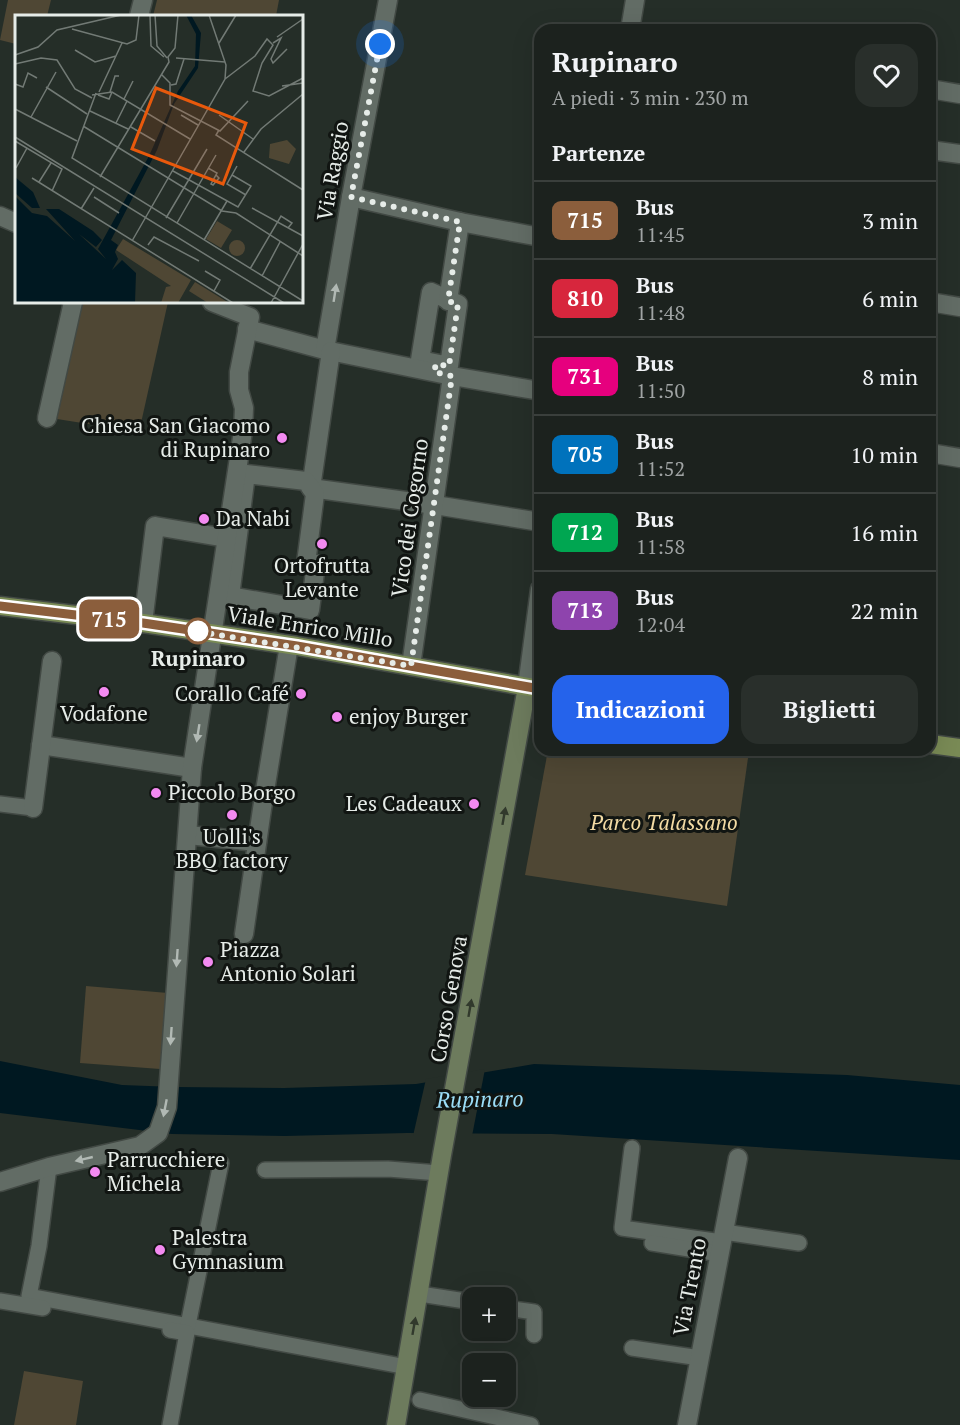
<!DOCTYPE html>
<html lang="it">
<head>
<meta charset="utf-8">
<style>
	:root { --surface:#1c221e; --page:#292f2b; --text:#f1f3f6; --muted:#a0a4a4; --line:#3a3f3c; --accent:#2563eb }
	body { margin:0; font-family:"PT Serif",serif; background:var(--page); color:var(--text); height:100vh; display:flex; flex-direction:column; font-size:22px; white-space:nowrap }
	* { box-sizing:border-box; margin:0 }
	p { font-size:20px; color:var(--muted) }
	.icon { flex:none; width:33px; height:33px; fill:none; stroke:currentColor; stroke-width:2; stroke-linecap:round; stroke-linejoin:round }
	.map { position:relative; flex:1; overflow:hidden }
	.side { position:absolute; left:534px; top:24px; width:402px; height:732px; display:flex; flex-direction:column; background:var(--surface); border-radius:18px; box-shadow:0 6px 24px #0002,0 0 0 2px var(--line) }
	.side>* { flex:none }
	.badge { padding:0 12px; border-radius:9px; font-size:21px; line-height:39px }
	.buttons { position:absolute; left:462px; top:1287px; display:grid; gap:12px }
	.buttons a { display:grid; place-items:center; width:54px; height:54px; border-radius:12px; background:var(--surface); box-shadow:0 6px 24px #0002,0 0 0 2px var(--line); font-size:30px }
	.you { position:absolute; width:30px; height:30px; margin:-15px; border:4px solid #fff; border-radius:50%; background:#1a73e8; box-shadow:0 0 0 9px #1a73e833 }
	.map>.badge { position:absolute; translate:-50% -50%; box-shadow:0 0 0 3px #fff }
	h2 { padding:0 18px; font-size:22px; line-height:54px }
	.round { display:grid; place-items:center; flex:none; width:63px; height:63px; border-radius:18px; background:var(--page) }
	.overview { display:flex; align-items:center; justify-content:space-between; height:102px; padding:0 18px }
	h1 { font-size:28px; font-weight:600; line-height:45px }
	.primary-button { display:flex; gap:12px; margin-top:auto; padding:12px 18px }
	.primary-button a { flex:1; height:69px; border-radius:18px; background:var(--accent); color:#fff; font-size:24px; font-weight:600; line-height:69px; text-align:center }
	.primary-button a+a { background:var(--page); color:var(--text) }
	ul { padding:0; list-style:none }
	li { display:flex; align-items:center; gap:18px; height:78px; padding:0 18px; border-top:2px solid var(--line) }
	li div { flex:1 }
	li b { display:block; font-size:22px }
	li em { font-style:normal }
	li .badge { min-width:66px; font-weight:700; text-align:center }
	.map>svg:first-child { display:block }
	.green { fill:#4f4734 }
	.water { fill:#001821 }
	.pier { fill:#252e28 }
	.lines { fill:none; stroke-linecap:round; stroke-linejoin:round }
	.lane-casing { stroke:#424944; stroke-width:18 }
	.street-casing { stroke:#424944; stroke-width:21 }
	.secondary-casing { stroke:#424944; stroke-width:21 }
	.primary-casing { stroke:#424944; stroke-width:21 }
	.lane { stroke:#626c65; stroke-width:15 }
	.street { stroke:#626c65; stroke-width:18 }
	.secondary { stroke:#6d7b5d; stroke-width:18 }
	.primary { stroke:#798a55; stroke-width:18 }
	.oneway { fill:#b1b9b4 }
	.oneway2 { fill:#31392c }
	.line-casing { stroke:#fff; stroke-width:14 }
	.line { stroke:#8b5e3c; stroke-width:9 }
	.walk { stroke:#e6ece8; stroke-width:6; stroke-dasharray:0 10.8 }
	.poi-dot { fill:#f38af1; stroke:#111512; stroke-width:2 }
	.stop-dot { fill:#fff; stroke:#8b5e3c; stroke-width:3 }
	.labels { text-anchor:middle; stroke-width:6; stroke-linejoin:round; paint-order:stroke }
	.street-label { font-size:21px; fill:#e6ece8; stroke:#111512 }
	.poi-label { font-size:21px; fill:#e6ece8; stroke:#111512; text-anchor:start }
	.stop-label { font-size:21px; font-weight:bold; fill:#e6ece8; stroke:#111512 }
	.park-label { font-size:21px; font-style:italic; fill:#f3dba4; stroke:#111512 }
	.water-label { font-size:22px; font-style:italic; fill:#9cdef8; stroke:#111512 }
	.inset-road { fill:none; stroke:#727a75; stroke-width:1.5 }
	.view { fill:#e8590c; fill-opacity:0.15; stroke:#e8590c; stroke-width:3 }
	.inset-edge { fill:none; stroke:#e6ece8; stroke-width:3 }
</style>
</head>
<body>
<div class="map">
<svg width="960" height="1425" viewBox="0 0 960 1425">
	<rect width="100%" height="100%" fill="#252e28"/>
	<!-- green -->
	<g class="green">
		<path d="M8,0H51L47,16H16V44L0,40Z"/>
		<path d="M157,0H279L276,16H153Z"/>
		<path d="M83,302H168L139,432L57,419Z"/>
		<path d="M548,750L749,751L727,906L525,875Z"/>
		<path d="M86,986L168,993L160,1069L80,1063Z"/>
		<path d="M24,1371L83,1381L76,1425H14Z"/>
	</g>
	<!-- water -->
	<path class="water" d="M0,1061L122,1085L175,1087L284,1088L416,1084L534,1064L847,1075L960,1085V1160L552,1134L407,1133L285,1136L172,1134L0,1113Z"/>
	<!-- pier -->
	<path class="pier" d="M485,1069L472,1136H413L426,1079Z"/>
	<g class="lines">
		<defs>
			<g id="lane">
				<path d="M0,804L33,808"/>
				<path d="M632,1148L622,1228L722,1242"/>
				<path d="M49,1167L39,1246L29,1296L407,1367"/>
				<path d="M265,1170L388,1169L439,1173"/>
				<path d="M724,1232L799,1243"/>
				<path d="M652,1243L720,1254"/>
				<path d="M420,1294L472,1302"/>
				<path d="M0,1301L43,1308"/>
				<path d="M506,1308L534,1312V1335"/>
				<path d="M188,1325L221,1163"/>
				<path d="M632,1348L700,1358"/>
				<path d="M420,1400L531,1425"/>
				<path d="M170,1425L187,1333L170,1330"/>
			</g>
			<g id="street">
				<path d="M139,16L143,0"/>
				<path d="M630,30L635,0"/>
				<path d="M930,89L960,94"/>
				<path d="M930,150L960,154"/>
				<path d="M351,197L460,222L540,237"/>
				<path d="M0,216L16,223"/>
				<path d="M431,292L458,304L449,366L420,360Z"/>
				<path d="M448,301L460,222"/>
				<path d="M930,302L960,307"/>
				<path d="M247,329L325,350L452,376L540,391"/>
				<path d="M325,350L351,197L388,0"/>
				<path d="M331,351L311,488L435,505L540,522"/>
				<path d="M47,418L73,302"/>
				<path d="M930,453L960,458"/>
				<path d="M246,474L306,481L315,494L306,563L316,564L310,610L230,596Z"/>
				<path d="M143,623L155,526L226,538"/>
				<path d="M411,666L452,376"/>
				<path d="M527,687L540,589"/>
				<path d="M41,745L192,768"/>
				<path d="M33,808L52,661"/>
				<path d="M188,835L257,842"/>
				<path d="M244,934L262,809L289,645"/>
				<path d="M0,1182L49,1167L140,1146L158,1133L167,1107L192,768L243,431L244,408L239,390V372L250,317L212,302"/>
				<path d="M687,1425L738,1158"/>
			</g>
			<path id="secondary" d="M396,1425L442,1155L527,687"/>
			<g id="primary">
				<path d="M0,606L143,623L297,646L540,689"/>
				<path d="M930,744L960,748"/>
			</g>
		</defs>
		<!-- lane casing -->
		<use href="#lane" class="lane-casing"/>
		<!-- street casing -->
		<use href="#street" class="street-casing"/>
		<!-- secondary casing -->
		<use href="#secondary" class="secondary-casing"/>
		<!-- primary casing -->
		<use href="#primary" class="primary-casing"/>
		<!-- lane -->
		<use href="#lane" class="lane"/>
		<!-- street -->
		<use href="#street" class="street"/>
		<!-- secondary -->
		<use href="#secondary" class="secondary"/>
		<!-- primary -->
		<use href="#primary" class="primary"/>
	</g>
	<!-- one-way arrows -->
	<defs><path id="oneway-solid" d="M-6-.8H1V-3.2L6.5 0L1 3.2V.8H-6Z" transform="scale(1.5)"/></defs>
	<g class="oneway">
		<use href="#oneway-solid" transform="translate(335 293) rotate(-81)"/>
		<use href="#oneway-solid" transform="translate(198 733) rotate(99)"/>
		<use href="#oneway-solid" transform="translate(177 958) rotate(94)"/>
		<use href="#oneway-solid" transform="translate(171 1036) rotate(94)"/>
		<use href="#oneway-solid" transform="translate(165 1108) rotate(101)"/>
		<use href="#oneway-solid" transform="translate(84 1159) rotate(167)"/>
	</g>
	<g class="oneway2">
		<use href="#oneway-solid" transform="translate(504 816) rotate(-80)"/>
		<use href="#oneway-solid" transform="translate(470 1008) rotate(-80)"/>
		<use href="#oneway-solid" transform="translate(414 1326) rotate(-80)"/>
	</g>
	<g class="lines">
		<defs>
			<path id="line" d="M0,606L143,623L297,646L540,689"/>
		</defs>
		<!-- line casing -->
		<use href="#line" class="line-casing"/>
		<!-- line -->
		<use href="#line" class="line"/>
		<!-- walk -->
		<path class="walk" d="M198,631H194L411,666L452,376L434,372L436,364L449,366L458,304L448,301L460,222L351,197L380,44"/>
	</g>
	<!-- markers -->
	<g class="poi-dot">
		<circle cx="282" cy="438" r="6"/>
		<circle cx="204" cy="519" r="6"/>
		<circle cx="322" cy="544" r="6"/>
		<circle cx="104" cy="692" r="6"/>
		<circle cx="301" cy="694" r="6"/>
		<circle cx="337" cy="717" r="6"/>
		<circle cx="156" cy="793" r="6"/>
		<circle cx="474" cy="804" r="6"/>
		<circle cx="232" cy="815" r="6"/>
		<circle cx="208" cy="962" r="6"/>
		<circle cx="95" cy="1172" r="6"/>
		<circle cx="160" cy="1250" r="6"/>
	</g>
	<circle class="stop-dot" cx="198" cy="631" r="12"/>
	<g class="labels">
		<!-- street labels -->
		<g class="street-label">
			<text transform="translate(333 171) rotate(-80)" y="7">Via Raggio</text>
			<text transform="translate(410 518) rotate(-82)" y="7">Vico dei Cogorno</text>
			<text transform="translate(310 627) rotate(9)" y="7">Viale Enrico Millo</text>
			<text transform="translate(449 999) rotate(-80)" y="7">Corso Genova</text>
			<text transform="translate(690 1287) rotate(-79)" y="7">Via Trento</text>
		</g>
		<!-- poi labels -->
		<g class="poi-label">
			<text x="270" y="433" text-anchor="end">Chiesa San Giacomo<tspan x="270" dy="24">di Rupinaro</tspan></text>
			<text x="216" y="526">Da Nabi</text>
			<text x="322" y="573" text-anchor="middle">Ortofrutta<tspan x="322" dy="24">Levante</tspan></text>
			<text x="289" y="701" text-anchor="end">Corallo Café</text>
			<text x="104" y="721" text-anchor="middle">Vodafone</text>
			<text x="349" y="724">enjoy Burger</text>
			<text x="168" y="800">Piccolo Borgo</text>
			<text x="462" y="811" text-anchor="end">Les Cadeaux</text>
			<text x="232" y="844" text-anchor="middle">Uolli's<tspan x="232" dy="24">BBQ factory</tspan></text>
			<text x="220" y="957">Piazza<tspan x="220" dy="24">Antonio Solari</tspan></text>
			<text x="107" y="1167">Parrucchiere<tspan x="107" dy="24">Michela</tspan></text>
			<text x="172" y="1245">Palestra<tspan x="172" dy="24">Gymnasium</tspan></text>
		</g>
		<!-- stop labels -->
		<g class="stop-label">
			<text x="198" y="666">Rupinaro</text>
		</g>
		<!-- park labels -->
		<g class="park-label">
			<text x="664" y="830">Parco Talassano</text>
		</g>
		<!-- water labels -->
		<g class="water-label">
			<text transform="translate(480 1099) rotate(-1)" y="8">Rupinaro</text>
		</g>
	</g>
	<!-- overview -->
	<g transform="translate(15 15)">
		<rect width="288" height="288" fill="#252e28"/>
		<path d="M272,125L281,134L274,149L254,143L255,129ZM202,206L217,215L206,233L191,224ZM108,224L176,265L163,288H146L151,272L156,271L101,235ZM214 233a8 8 0 1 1 16 0a8 8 0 1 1-16 0ZM180,267L214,288H193L174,276Z" fill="#4f4734"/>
		<path d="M171,0H176L186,18L183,53L159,89L142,135L96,225L103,230L100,237L103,244L97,255L107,245L121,258L120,288H0V181L17,198L32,201L60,226L31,194H44L78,216L87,225L81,232L64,219L91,244L83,234L134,141L163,76L180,51L181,19ZM0,162L18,177L25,193H17L0,178Z" fill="#001821"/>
		<path class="inset-road" d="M135,0L136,31L149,42M140,0L142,31L152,43M57,14L112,29L121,25L124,0M262,22L288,4M204,28L221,0M258,28L266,23L256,44L258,48L272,34M60,35L80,47L101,41M0,40L23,32L42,15L106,0M161,43L210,47M0,49L26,43L42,45L60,74L77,83M147,60L155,68V90L205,116L233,86M210,64L240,41L252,24L258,30L247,48L238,76L254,81L288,63M0,69L8,72L13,58L22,63M156,70L161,69L169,44M267,71L288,68M31,72L72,99M84,77L107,28M95,77L100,61H104M81,78L57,143L288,286M77,80L97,77L175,124M83,80L94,84L97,77M109,84L118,66M0,94L62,126M75,96L113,114M166,100L183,110M204,100L238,124M16,102L41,57M101,108L112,86M68,111L207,196L221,198M116,112L140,126M204,115L201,120L288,175M0,122L269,288M0,126L47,154L37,176M229,137L246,114L288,79M222,151L212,169L231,180M1,153L12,133M193,153L202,158L196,169L198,170L204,163L201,160M158,156L223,192L236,171L217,160M85,162L154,47L153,42L160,33L163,0M17,163L218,288M24,167L36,148M79,182L104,198M136,193L210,64L211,50L194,0M237,193L288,221M66,194L79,173M221,198L288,241M151,203L192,134M162,208L201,140M189,225L212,186M117,226L136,193M133,230L139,222L184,246M235,254L266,201L277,208L273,213M190,256L205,265L199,276M247,261L265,227M256,288L288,229"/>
		<path class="view" d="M141,73L231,108L208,169L117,134Z"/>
		<rect width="288" height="288" class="inset-edge"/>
	</g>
</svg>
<div class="buttons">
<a>+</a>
<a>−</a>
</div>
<div class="you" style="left:380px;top:44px"></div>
<b class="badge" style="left:109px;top:619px;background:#8b5e3c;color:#fff">715</b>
<section class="side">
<div class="overview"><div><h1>Rupinaro</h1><p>A piedi · 3 min · 230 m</p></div><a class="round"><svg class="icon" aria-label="heart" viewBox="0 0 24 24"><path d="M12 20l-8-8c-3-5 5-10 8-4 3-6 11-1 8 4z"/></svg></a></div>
<h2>Partenze</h2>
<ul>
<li><span class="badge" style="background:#8b5e3c;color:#fff">715</span><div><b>Bus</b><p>11:45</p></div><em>3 min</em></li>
<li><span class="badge" style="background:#d7263d;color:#fff">810</span><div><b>Bus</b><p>11:48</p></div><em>6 min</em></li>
<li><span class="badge" style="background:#e6007e;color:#fff">731</span><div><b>Bus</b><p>11:50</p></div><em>8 min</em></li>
<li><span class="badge" style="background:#0072bc;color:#fff">705</span><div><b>Bus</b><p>11:52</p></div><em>10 min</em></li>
<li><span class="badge" style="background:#00a651;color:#fff">712</span><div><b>Bus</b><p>11:58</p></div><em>16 min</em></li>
<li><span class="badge" style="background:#8e44ad;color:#fff">713</span><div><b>Bus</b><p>12:04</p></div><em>22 min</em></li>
</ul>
<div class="primary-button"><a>Indicazioni</a><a>Biglietti</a></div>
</section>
</div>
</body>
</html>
